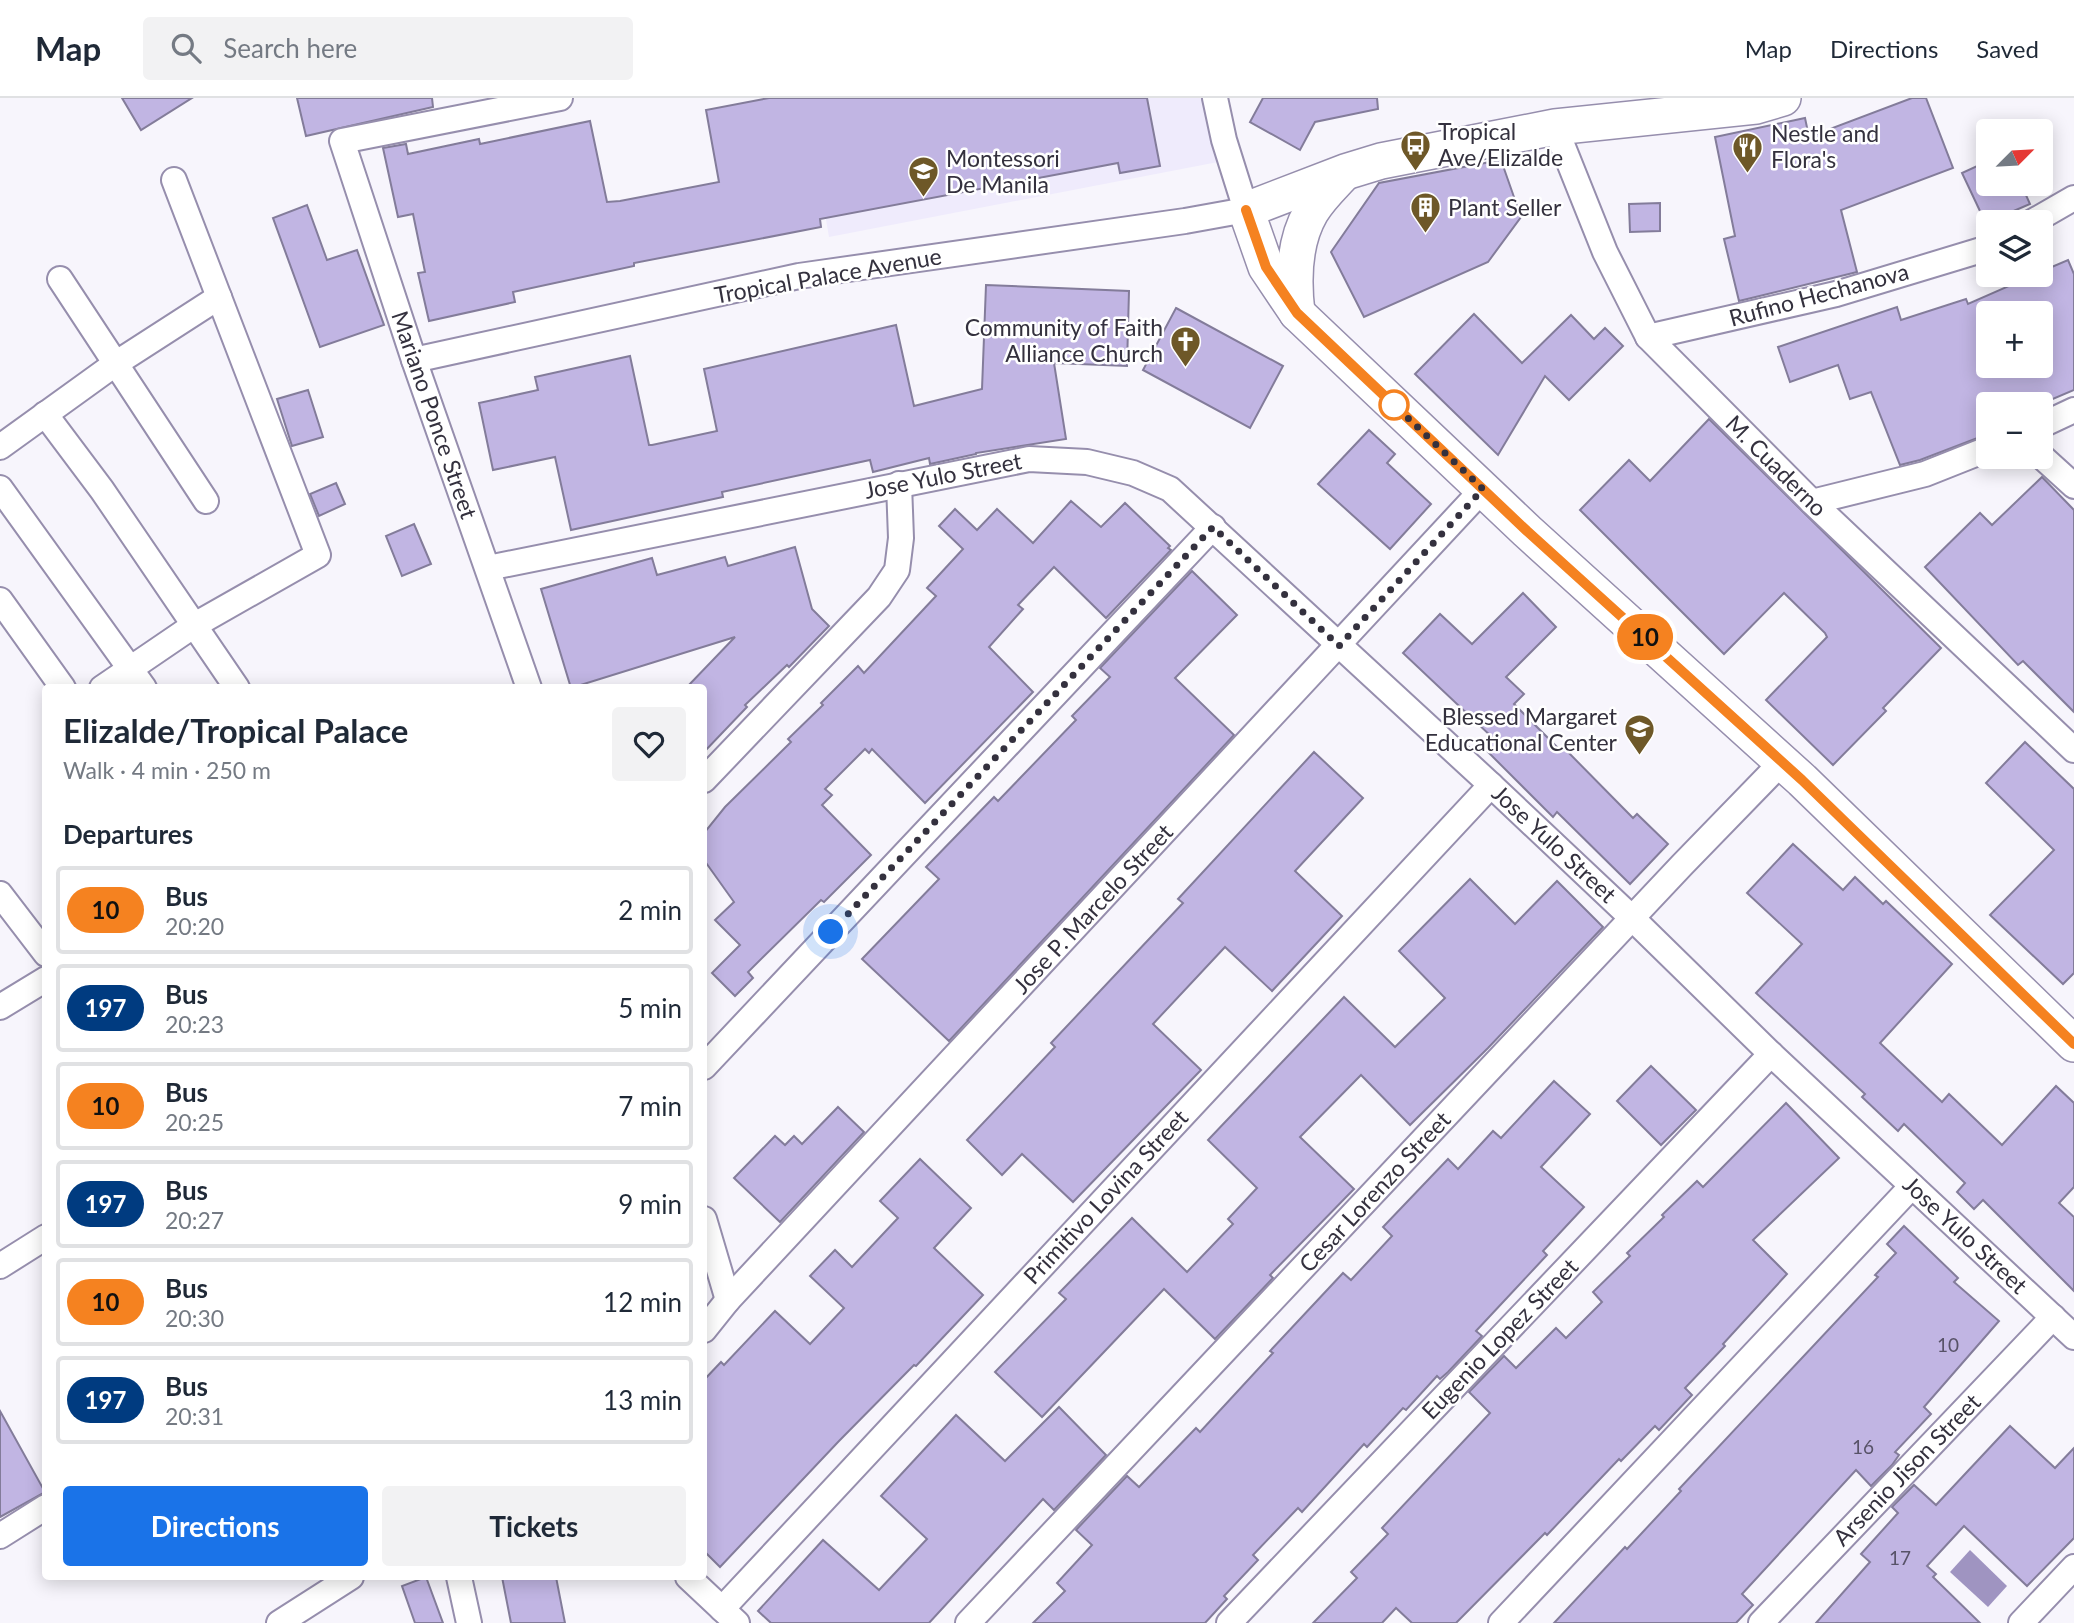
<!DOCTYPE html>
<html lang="en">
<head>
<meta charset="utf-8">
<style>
	:root { --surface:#fff; --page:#f2f2f3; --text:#1f2937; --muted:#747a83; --line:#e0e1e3; --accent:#1a73e8 }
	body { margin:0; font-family:Lato,sans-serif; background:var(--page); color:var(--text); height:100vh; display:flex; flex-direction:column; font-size:26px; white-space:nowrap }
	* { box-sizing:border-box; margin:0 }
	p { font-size:23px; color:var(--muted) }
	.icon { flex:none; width:38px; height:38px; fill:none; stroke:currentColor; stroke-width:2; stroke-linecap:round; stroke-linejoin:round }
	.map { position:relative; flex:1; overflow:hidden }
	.drawer { position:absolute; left:42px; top:586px; width:665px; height:896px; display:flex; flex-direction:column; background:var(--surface); border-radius:7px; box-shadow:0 4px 18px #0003 }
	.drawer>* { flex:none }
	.badge { padding:0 14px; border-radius:23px; font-size:24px; line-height:46px }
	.needle { width:46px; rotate:66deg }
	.fabs { position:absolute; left:1976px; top:21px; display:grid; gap:14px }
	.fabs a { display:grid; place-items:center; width:77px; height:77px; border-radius:7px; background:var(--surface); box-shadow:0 4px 18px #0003; font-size:35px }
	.you { position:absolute; width:35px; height:35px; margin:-18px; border:5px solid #fff; border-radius:50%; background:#1a73e8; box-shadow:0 0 0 10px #1a73e833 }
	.map>.badge { position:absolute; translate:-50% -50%; box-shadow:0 0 0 4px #fff }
	h2 { padding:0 21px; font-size:26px; line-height:63px }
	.round { display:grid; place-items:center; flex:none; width:74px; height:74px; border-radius:7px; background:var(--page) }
	.summary { display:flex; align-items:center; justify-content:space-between; height:119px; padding:0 21px }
	h1 { font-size:33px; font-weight:700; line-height:52px }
	.action { display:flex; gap:14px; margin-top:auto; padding:14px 21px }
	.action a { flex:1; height:80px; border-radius:7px; background:var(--accent); color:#fff; font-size:28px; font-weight:700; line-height:80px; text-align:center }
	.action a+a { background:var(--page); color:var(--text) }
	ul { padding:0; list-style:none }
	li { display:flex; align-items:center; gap:21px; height:88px; margin:0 14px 10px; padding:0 7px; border:4px solid var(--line); border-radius:7px }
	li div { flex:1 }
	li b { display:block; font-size:26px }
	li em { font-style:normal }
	li .badge { min-width:77px; font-weight:700; text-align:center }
	header { display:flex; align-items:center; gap:42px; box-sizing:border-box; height:98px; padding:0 35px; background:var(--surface); border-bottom:2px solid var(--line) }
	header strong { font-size:33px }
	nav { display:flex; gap:38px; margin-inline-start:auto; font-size:24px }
	.search { width:490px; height:63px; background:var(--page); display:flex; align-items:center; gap:18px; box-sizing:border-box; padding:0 24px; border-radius:7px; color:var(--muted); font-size:26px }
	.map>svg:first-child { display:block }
	.built { fill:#efebfc }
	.water { fill:#9f94c1 }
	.building { fill:#c1b5e3; stroke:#837c9a; stroke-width:2; fill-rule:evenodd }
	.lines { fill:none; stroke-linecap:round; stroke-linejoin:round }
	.street-casing { stroke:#968ead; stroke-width:28 }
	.secondary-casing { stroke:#968ead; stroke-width:38 }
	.street { stroke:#fff; stroke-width:24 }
	.secondary { stroke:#fff; stroke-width:35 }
	.line-casing { stroke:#fff; stroke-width:16 }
	.line { stroke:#f58220; stroke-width:10 }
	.walk { stroke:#34313e; stroke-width:7; stroke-dasharray:0 12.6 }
	.stop-dot { fill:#fff; stroke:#f58220; stroke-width:3.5 }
	.labels { text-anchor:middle; stroke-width:5; stroke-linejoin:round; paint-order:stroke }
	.number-label { font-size:19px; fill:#575267 }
	.poi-label { font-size:23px; fill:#34313e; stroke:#fff; text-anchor:start }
	.street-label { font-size:23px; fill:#34313e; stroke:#fff }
</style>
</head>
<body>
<header>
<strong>Map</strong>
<div class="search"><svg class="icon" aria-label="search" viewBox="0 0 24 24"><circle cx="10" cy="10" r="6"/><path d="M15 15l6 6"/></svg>Search here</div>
<nav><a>Map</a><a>Directions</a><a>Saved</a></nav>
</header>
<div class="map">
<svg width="2074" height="1525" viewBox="0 0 2074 1525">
	<rect width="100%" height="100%" fill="#f7f5fc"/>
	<!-- built -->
	<path class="built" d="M805,0H1205L1218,64L829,139Z"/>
	<!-- water -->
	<path class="water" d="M1970,1452L2007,1488L1988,1509L1950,1474Z"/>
	<!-- building -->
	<g class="building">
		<path d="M122,0H192L141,32Z"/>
		<path d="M297,0H432L433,9L306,38Z"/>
		<path d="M769,0H1147L1160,68L1120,75L1118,65L820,121L821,129L634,165V168L513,194L515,204L429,223L418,175L425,174L413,116L398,119L383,50L406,46L408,56L479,41L480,46L590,23L607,104L620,103L719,84L706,12Z"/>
		<path d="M1263,0H1377L1378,11L1315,24L1300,52L1250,24Z"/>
		<path d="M1912,0H1926L1953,70L1841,112L1857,174L1739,203L1724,141L1735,138L1715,39L1805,20L1809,39Z"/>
		<path d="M1501,62L1521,119L1488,164L1364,219L1331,154L1379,85Z"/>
		<path d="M1988,63V86H2021L2030,106L1988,124V130L1962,75Z"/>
		<path d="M1660,105V133L1630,134L1629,106Z"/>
		<path d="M307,107L327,162L357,152L384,227L320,249L273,120Z"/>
		<path d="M2068,162L2074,176V292L2041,306H1988V336L1920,362L1900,367L1871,294L1850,301L1838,267L1790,284L1778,249L1897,209L1901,222L1966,201L1968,206L2034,177H2040V174ZM1988,215H2040V268H1988Z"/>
		<path d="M986,187L1129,193L1127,268L1054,265L1066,341L976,355V356L930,366L929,360L873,374L870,362L722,394L723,399L571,432L555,359L493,372L479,305L538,292L535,279L630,258L649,347H652L717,333L704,271L896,227L914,308L982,291Z"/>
		<path d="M1176,210L1283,268L1250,330L1143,272Z"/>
		<path d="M1474,216L1522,265L1571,217L1594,241L1605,230L1623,248L1569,302L1545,278L1498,357L1415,276Z"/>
		<path d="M308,292L323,339L292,348L277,301Z"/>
		<path d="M1709,321L1941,550L1883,610L1886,613L1833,667L1766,602L1827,539L1825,535L1784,495L1724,556L1580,412L1629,362L1650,383Z"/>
		<path d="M1369,332L1395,356L1387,365L1431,406L1390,451L1318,386Z"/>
		<path d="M2042,379L2074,412V614L2023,563L2018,567L1925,469L1980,415L1992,427Z"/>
		<path d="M336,385L345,406L319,418L310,396Z"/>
		<path d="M1071,403L1101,429L1125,405L1170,448L1168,450L1171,452L1106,520L1054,469L1018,507L1023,511L989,549L1033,594L925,705L872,651L869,655L865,651L825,691L832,697L822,707L871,757L824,804L821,802L748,874L753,880L735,898L712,875L740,847L715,822L734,804L704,762V735L725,709L791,644L788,641L823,607L821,605L858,568L864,575L936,498L927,490L963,451L939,428L955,411L977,432L997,411L1033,445Z"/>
		<path d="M414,426L431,466L402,478L386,438Z"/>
		<path d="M795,449L812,511L829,528L789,569L787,567L745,607L747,609L704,654V590H686L735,539L571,590L541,491L652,460L657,477L725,459L728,468Z"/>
		<path d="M1192,473L1237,517L1175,580L1234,637L949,943L862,861L939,781L926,769L994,699L998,703L1076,622L1072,618L1110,579L1100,570Z"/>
		<path d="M1523,495L1556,529L1506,579L1524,596L1514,606L1560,652L1563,649L1633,720L1637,716L1668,746L1630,786L1557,714L1553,719L1484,650L1493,640L1403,555L1440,516L1472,546Z"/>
		<path d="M2025,644L2074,691V875L2063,886L1990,817L2054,752L1986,685Z"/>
		<path d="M1314,654L1363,700L1295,773L1342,818L1272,893L1225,849L1153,926L1201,972L1073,1104L1022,1056L1002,1077L967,1042L1055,949L1051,945L1183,805L1178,801Z"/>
		<path d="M1793,746L1843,792L1855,779L1883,806L1886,803L1952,866L1880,945L1942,1004L1949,996L2002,1047L2056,988L2074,1005V1089L2059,1105L2074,1119V1193L1983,1102L1974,1111L1957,1094L1965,1085L1904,1026L1898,1033L1862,999L1865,996L1756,895L1802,846L1747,795Z"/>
		<path d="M1470,781L1515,826L1557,783L1603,829L1488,950L1410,1027L1361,977L1300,1039L1354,1091L1270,1177L1273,1180L1215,1241L1164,1191L1042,1319L995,1274L1066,1201L1059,1195L1132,1120L1187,1174L1233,1126L1228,1121L1257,1090L1208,1042L1344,899L1395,949L1445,900L1399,853Z"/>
		<path d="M1651,968L1696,1012L1661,1047L1617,1003Z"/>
		<path d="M1554,983L1590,1016L1541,1069L1584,1109L1543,1153L1547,1157L1476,1233L1482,1238L1448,1274L1440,1281L1437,1278L1406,1312L1403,1310L1367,1349L1364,1346L1302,1414L1298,1410L1253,1457L1258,1462L1224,1498L1227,1501L1205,1525H1033L1065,1493L1057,1485L1092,1447L1076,1432L1127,1378L1139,1389L1196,1330L1200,1334L1273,1255L1270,1253L1343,1175L1351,1182L1392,1138L1383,1129L1448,1061L1458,1071L1493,1033L1501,1040Z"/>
		<path d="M1786,1005L1839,1060L1753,1142L1787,1176L1723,1246L1725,1248L1685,1290L1692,1297L1659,1332L1655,1328L1621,1363L1619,1361L1547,1437L1545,1435L1456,1525H1412L1396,1510L1382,1525H1313L1357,1480L1351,1474L1388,1436L1382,1430L1490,1315L1469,1294L1504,1258L1516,1270L1556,1230L1566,1240L1602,1204L1593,1194L1630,1158L1627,1155L1664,1119L1662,1117L1697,1083L1703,1089Z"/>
		<path d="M838,1009L864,1034L780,1124L734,1080L775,1038L785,1047L794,1038L802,1046Z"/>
		<path d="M920,1061L971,1110L934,1150L983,1197L916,1268L914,1267L839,1343L720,1469L704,1453V1282L721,1264L724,1267L775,1213L810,1246L844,1210L810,1178L835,1152L852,1169L898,1120L880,1103Z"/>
		<path d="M1904,1128L1958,1180L1954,1184L1999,1223L1924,1309L1931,1316L1895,1354L1899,1357L1892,1367L1871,1388L1856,1372L1742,1496L1753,1507L1736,1525H1554L1625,1449L1627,1451L1681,1393L1679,1391L1878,1179L1875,1177L1896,1155L1887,1146Z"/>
		<path d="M1059,1309L1106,1357L1054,1412L1043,1401L929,1525H771L758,1513L823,1442L879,1492L927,1441L881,1398L956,1317L1005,1363Z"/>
		<path d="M0,1313L45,1394L0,1419Z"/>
		<path d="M2010,1328L2055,1370L2074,1350V1440L2027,1488L1964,1428L1927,1468L1936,1476L1933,1479L1980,1525H1816L1870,1464L1861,1456L1898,1415L1892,1409L1914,1387L1936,1407Z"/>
		<path d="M426,1479L443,1525H415L402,1488Z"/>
		<path d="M502,1479H556L565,1525H511Z"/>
	</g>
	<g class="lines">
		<defs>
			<g id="street">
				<path d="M1555,29L1605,154L1648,239L1812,404L2074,652"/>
				<path d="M2032,124L2074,100"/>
				<path d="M60,181L206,403"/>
				<path d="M1648,239L1836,196L1988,150"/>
				<path d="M414,262L799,178L1185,123L1246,112L1224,42L1215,0"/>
				<path d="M45,316L102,392L237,590"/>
				<path d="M2040,328L2074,312"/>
				<path d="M0,349L115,266L219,199"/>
				<path d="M2040,357L2074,388"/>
				<path d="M0,390L144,590"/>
				<path d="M1812,404L1925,376L1988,351"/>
				<path d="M488,470L1029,361L1087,364L1133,375L1170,391L1491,687L1632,820L1771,956L2074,1239"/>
				<path d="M0,502L63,590"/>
				<path d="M102,590L193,528L318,457L174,82"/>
				<path d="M529,590L414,262L342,43L560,0"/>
				<path d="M704,682L879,499L897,472L901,440L899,386"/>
				<path d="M0,796L46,856"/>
				<path d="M0,909L46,881"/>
				<path d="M704,969L1213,429"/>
				<path d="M704,1121L728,1202"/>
				<path d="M0,1168L46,1139"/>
				<path d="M704,1232L728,1202L1483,391"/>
				<path d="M0,1438L46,1409"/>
				<path d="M459,1479L469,1525"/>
				<path d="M688,1479L737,1525"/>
				<path d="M722,1511L1491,687"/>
				<path d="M279,1525L351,1479"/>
				<path d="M968,1525L1682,767L1782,664"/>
				<path d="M1229,1525L1771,956"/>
				<path d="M1501,1525L1912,1088"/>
				<path d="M1761,1525L2053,1219"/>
				<path d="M2021,1525L2074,1469"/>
			</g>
			<g id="secondary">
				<path d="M1783,0L1756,8L1555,29L1381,63L1345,74L1246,112L1266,169L1297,215L1527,433L1802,682L2074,946"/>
				<path d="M1297,215C1293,182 1294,143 1311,114C1320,99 1332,88 1343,76"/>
			</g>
		</defs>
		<!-- street casing -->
		<use href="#street" class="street-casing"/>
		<!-- secondary casing -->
		<use href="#secondary" class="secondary-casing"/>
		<!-- street -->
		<use href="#street" class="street"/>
		<!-- secondary -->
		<use href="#secondary" class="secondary"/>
	</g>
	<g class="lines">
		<defs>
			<path id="line" d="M1246,112L1266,169L1297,215L1527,433L1802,682L2074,946"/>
		</defs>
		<!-- line casing -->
		<use href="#line" class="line-casing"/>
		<!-- line -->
		<use href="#line" class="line"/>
		<!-- walk -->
		<path class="walk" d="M831,834L1213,429L1339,548L1483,391L1390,303L1394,307"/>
	</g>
	<!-- icons -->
	<defs>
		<symbol id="bus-pin" viewBox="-11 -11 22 30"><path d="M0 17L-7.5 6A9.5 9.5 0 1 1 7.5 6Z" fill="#6e5828" stroke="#fff"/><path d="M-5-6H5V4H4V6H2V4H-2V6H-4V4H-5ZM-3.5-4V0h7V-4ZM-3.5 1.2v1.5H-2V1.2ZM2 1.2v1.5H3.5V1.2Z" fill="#fff"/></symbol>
		<symbol id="restaurant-pin" viewBox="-11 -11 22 30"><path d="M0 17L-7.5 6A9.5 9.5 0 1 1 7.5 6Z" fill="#6e5828" stroke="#fff"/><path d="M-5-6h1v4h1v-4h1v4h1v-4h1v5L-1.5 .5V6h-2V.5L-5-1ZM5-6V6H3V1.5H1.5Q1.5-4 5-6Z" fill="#fff"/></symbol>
		<symbol id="school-pin" viewBox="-11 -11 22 30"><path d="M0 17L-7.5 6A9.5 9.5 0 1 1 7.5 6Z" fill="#6e5828" stroke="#fff"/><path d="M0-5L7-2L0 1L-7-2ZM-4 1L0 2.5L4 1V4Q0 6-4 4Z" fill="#fff"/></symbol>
		<symbol id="building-pin" viewBox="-11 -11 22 30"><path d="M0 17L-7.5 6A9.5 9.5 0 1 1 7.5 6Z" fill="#6e5828" stroke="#fff"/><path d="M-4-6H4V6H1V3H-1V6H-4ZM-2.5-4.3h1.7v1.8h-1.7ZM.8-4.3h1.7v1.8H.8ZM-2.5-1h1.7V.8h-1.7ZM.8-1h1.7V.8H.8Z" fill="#fff"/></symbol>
		<symbol id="church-pin" viewBox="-11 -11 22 30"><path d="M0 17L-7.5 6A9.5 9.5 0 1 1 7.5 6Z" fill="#6e5828" stroke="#fff"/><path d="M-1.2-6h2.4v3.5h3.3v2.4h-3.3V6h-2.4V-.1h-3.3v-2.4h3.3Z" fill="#fff"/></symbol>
	</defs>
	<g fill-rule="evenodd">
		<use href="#bus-pin" x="1398" y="30" width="35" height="47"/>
		<use href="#restaurant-pin" x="1730" y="32" width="35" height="47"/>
		<use href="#school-pin" x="906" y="56" width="35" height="47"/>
		<use href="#building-pin" x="1408" y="92" width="35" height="47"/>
		<use href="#church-pin" x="1168" y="226" width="35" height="47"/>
		<use href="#school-pin" x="1622" y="614" width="35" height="47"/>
	</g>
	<!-- markers -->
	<circle class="stop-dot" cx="1394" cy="307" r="14"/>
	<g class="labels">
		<!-- number labels -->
		<g class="number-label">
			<text x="1948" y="1254">10</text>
			<text x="1863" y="1356">16</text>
			<text x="1900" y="1467">17</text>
		</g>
		<!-- poi labels -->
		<g class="poi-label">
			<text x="1438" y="42">Tropical<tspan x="1438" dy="26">Ave/Elizalde</tspan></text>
			<text x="1771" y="44">Nestle and<tspan x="1771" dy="26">Flora's</tspan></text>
			<text x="946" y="69">Montessori<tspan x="946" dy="26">De Manila</tspan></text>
			<text x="1448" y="118">Plant Seller</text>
			<text x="1163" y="238" text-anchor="end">Community of Faith<tspan x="1163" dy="26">Alliance Church</tspan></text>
			<text x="1617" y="627" text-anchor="end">Blessed Margaret<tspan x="1617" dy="26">Educational Center</tspan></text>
		</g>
		<!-- street labels -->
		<g class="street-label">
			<text transform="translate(828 178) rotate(-10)" y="8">Tropical Palace Avenue</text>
			<text transform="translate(1819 197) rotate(-15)" y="8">Rufino Hechanova</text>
			<text transform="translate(434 317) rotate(71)" y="8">Mariano Ponce Street</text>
			<text transform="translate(1776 368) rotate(45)" y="8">M. Cuaderno</text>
			<text transform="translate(943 378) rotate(-11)" y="8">Jose Yulo Street</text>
			<text transform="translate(1554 746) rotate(43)" y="8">Jose Yulo Street</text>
			<text transform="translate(1093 811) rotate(-47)" y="8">Jose P. Marcelo Street</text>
			<text transform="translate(1375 1094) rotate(-47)" y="8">Cesar Lorenzo Street</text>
			<text transform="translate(1106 1099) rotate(-47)" y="8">Primitivo Lovina Street</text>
			<text transform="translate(1965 1137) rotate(43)" y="8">Jose Yulo Street</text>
			<text transform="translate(1500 1241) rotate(-46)" y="8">Eugenio Lopez Street</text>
			<text transform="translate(1907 1372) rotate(-46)" y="8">Arsenio Jison Street</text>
		</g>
	</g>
</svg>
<div class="fabs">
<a><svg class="needle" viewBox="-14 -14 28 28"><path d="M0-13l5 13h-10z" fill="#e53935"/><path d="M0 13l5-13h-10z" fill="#747a83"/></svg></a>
<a><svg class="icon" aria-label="layers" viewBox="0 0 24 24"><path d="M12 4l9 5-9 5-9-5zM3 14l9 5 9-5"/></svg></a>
<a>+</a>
<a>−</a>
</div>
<div class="you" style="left:831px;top:834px"></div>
<b class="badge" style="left:1645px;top:539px;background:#f58220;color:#111">10</b>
<section class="drawer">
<div class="summary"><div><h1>Elizalde/Tropical Palace</h1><p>Walk · 4 min · 250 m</p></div><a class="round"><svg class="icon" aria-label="heart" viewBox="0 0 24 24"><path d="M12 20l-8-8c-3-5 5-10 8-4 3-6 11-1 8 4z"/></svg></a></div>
<h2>Departures</h2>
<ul>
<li><span class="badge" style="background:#f58220;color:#111">10</span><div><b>Bus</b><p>20:20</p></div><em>2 min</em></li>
<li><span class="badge" style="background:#003b80;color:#fff">197</span><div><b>Bus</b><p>20:23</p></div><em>5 min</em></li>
<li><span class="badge" style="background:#f58220;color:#111">10</span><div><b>Bus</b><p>20:25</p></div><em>7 min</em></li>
<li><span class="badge" style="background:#003b80;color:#fff">197</span><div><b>Bus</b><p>20:27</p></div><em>9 min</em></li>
<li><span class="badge" style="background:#f58220;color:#111">10</span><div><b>Bus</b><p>20:30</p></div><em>12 min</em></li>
<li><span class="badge" style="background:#003b80;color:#fff">197</span><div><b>Bus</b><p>20:31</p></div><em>13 min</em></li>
</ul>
<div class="action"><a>Directions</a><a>Tickets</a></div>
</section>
</div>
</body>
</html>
